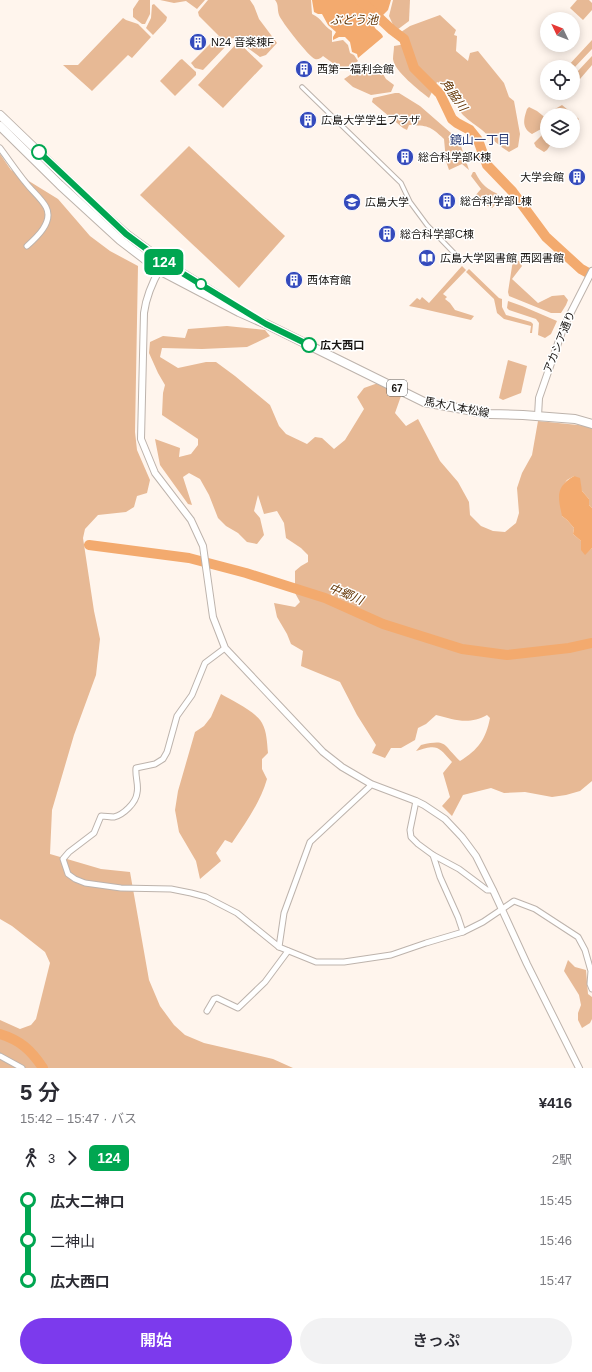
<!DOCTYPE html>
<html lang="ja">
<head>
<meta charset="utf-8">
<style>
	:root { --surface:#fff; --page:#f2f2f3; --text:#2b2b33; --muted:#7c7c81; --accent:#7c3aed }
	body { margin:0; font-family:Arial,"Noto Sans JP",sans-serif; background:var(--page); color:var(--text); height:100vh; display:flex; flex-direction:column; font-size:15px; white-space:nowrap }
	* { box-sizing:border-box; margin:0 }
	p { font-size:13px; color:var(--muted) }
	.icon { flex:none; width:22px; height:22px; fill:none; stroke:currentColor; stroke-width:2; stroke-linecap:round; stroke-linejoin:round }
	.map { position:relative; height:1068px; overflow:hidden }
	.side { display:flex; flex-direction:column; background:var(--surface); flex:1 }
	.side>* { flex:none }
	.badge { padding:0 8px; border-radius:6px; font-size:14px; line-height:26px }
	.needle { width:26px; rotate:313deg }
	.buttons { position:absolute; left:540px; top:12px; display:grid; gap:8px }
	.buttons a { display:grid; place-items:center; width:40px; height:40px; border-radius:50%; background:var(--surface); box-shadow:0 2px 10px #0003; font-size:20px }
	.map>.badge { position:absolute; translate:-50% -50%; box-shadow:0 0 0 2px #fff }
	.legs { display:flex; align-items:center; gap:6px; height:44px; padding:0 20px; font-size:13px }
	.legs p { margin-inline-start:auto }
	.overview { display:flex; align-items:center; justify-content:space-between; height:68px; padding:0 20px }
	h1 { font-size:22px; font-weight:600; line-height:30px }
	.primary-button { display:flex; gap:8px; margin-top:auto; padding:8px 20px }
	.primary-button a { flex:1; height:46px; border-radius:24px; background:var(--accent); color:#fff; font-size:16px; font-weight:600; line-height:46px; text-align:center }
	.primary-button a+a { background:var(--page); color:var(--text) }
	ul { padding:0 20px; list-style:none }
	li { display:flex; align-items:center; gap:14px; height:40px; font-size:15px }
	li i { display:grid; place-items:center; width:6px; height:100%; margin:0 5px; background:currentColor }
	li i::after { content:''; width:10px; height:10px; margin:-5px; border:3px solid; border-radius:50%; background:var(--surface) }
	li p { margin-inline-start:auto }
	li:first-child i { background:linear-gradient(#0000 50%,currentColor 0) }
	li:last-child i { background:linear-gradient(currentColor 50%,#0000 0) }
	.map>svg:first-child { display:block }
	.green { fill:#e7b995 }
	.water { fill:#f3aa6e }
	.lines { fill:none; stroke-linecap:round; stroke-linejoin:round }
	.river { stroke:#f3aa6e; stroke-width:10 }
	.pedestrian-casing { stroke:#bdb3ac; stroke-width:5.5 }
	.minor-casing { stroke:#bdb3ac; stroke-width:7 }
	.tertiary-casing { stroke:#bdb3ac; stroke-width:8 }
	.primary-casing { stroke:#bdb3ac; stroke-width:10 }
	.pedestrian { stroke:#fff; stroke-width:3.5 }
	.minor { stroke:#fff; stroke-width:5 }
	.tertiary { stroke:#fff; stroke-width:6 }
	.primary { stroke:#fff; stroke-width:8 }
	.line-1-casing { stroke:#fff; stroke-width:9 }
	.line-1 { stroke:#00a651; stroke-width:6 }
	.stop-1-dot { fill:#fff; stroke:#00a651; stroke-width:2 }
	.labels { text-anchor:middle; stroke-width:3; stroke-linejoin:round; paint-order:stroke }
	.shield { fill:#fff; stroke:#5e5c5a; stroke-width:1 }
	.shield-label { font-size:10px; font-weight:bold; fill:#191613 }
	.poi-label { font-size:11px; fill:#191613; stroke:#fff; text-anchor:start }
	.street-label { font-size:11px; fill:#191613; stroke:#fff }
	.stop-label { font-size:11px; font-weight:bold; fill:#191613; stroke:#fff; text-anchor:start }
	.water-label { font-size:12px; font-style:italic; fill:#643605; stroke:#fff }
	.neighbourhood-label { font-size:12px; fill:#293972; stroke:#fff }
</style>
</head>
<body>
<div class="map">
<svg width="592" height="1068" viewBox="0 0 592 1068">
	<rect width="100%" height="100%" fill="#fff5ed"/>
	<!-- green -->
	<g class="green">
		<path d="M139,0H150V14L145,24H142L133,17V9Z"/>
		<path d="M160,0H205L197,9L186,1L174,3Z"/>
		<path d="M208,0H250L254,6L259,19L277,43L266,55L260,57L234,38L226,39L219,36L199,16L198,12Z"/>
		<path d="M275,0H311L312,14C323,19 322,25 332,31V42L343,40L348,45L350,53L354,55L358,61L353,65L341,69L323,56C321,58 318,60 315,59C309,57 281,21 279,15C277,9 279,5 275,0Z"/>
		<path d="M393,0H410L409,21L397,30L394,27L389,16Z"/>
		<path d="M577,0H589L592,3V10L583,20L570,8Z"/>
		<path d="M154,4L167,17L166,21L153,35L146,28L151,18L152,5Z"/>
		<path d="M440,15L456,30L454,35L457,36L456,51L468,61L470,53L478,51L504,83L509,97L514,101L520,134L518,147L509,152C499,146 491,138 482,130C476,125 469,121 463,115C453,104 456,87 437,82L429,98C420,91 394,71 393,59C393,55 394,50 394,46L406,44L401,32L410,26Z"/>
		<path d="M123,18L126,20L138,24L151,37L132,58L128,55L92,91L63,65H78Z"/>
		<path d="M218,36L228,44L203,70L195,68L191,63Z"/>
		<path d="M592,40V49L573,69V67H567Z"/>
		<path d="M238,42L263,66L223,108L198,85Z"/>
		<path d="M592,56V65L580,79L576,76L577,72Z"/>
		<path d="M182,59L196,72V75L175,96L160,81L180,60Z"/>
		<path d="M365,65L383,74L386,79L394,85L391,92L371,95L353,87L344,79Z"/>
		<path d="M395,93H399L420,106L459,140L469,170L462,164L449,170L446,161L444,139C429,125 428,126 409,125L407,130L403,128L372,102L373,98Z"/>
		<path d="M562,105L579,119L573,126V115H554L555,109Z"/>
		<path d="M529,107L537,111L547,119V141H553L547,150L544,152L536,147L534,143L541,136L542,133L541,129L532,134C521,128 524,118 527,109Z"/>
		<path d="M189,146L285,236L239,288L140,195Z"/>
		<path d="M0,154L11,170L58,199L90,236L110,251L138,266L135,432L137,450L150,480L147,493L137,496L134,507L126,512L98,515L85,529L83,538L94,611L100,639L96,675L74,735L52,810L50,854L101,869L130,872L149,980L160,1006L174,1025L185,1035L204,1043L273,1059L293,1068H0V1020L20,1029L31,1025L36,1019L50,963L45,952L12,926L0,919Z"/>
		<path d="M473,172H475C483,188 489,189 503,197L492,208L479,202L474,197L481,189L471,176Z"/>
		<path d="M513,260L519,261L522,266L512,279L538,303L552,296L564,295L568,300L566,305L561,313H551L509,296L508,292Z"/>
		<path d="M462,266L466,270L443,294L447,297L445,299L450,303L455,310L474,316L471,320L419,308L409,306L417,298L420,300L422,297L429,303Z"/>
		<path d="M469,269L499,298L502,299V307L506,315L531,322L533,324L532,333H530L531,326L504,319L497,313L494,299L466,272Z"/>
		<path d="M508,301L522,306L557,321L551,334L545,338L538,335L539,323L536,319L509,310L507,308Z"/>
		<path d="M227,326L265,330L270,336L247,347L202,349L162,348L160,357L178,368L206,362H216L235,376L270,405L279,426L286,434L307,444L315,437L322,438L334,449L345,440L364,409L357,397L364,388L378,383L401,396L395,413L406,426L418,419L440,461L458,482L469,502L470,515L481,526L493,531L505,532L516,523L519,513L517,488L522,473L532,455L538,421L588,426L592,428V508L589,505V499L582,491L574,476L567,480L562,487V516L567,520L574,528L573,534L581,541L585,554L592,548V781L580,791L566,795L552,797L525,792L504,793L491,788L463,795L452,816L442,806L450,797L443,773L452,762C438,746 437,744 416,751L421,745C448,739 442,744 460,761C478,750 486,739 490,718L487,715C469,725 455,720 436,715L426,724L418,728L415,740L401,748H391L385,758L372,753L376,745L357,715L340,682L301,666L303,651L291,644L287,634L277,617L274,603L295,607L300,602L295,593V571L301,566L308,562V555L301,548L286,538L284,523L277,511L264,514L258,495L254,511L260,518L264,535L257,544L247,542L238,533L226,526L218,518L209,495L200,479L189,473L183,477L192,505L188,504L160,465L155,439L180,448L179,457L191,454L198,445V439L162,415L163,393L165,385L158,373L149,353L150,342L163,336L185,338L188,329Z"/>
		<path d="M508,360L527,366L521,393L503,400L499,398Z"/>
		<path d="M221,694C233,701 255,711 262,723C267,732 267,743 268,753L262,759V769L267,779C260,803 246,822 232,843L225,840L216,853L221,861L200,879L196,861L179,832L175,810L178,791L195,732L204,726L211,717Z"/>
		<path d="M568,960L575,967L586,970L588,994L592,997V1019L590,1023L582,1028L578,1020V1013L581,1005L579,995L564,971Z"/>
	</g>
	<!-- water -->
	<g class="water">
		<path d="M312,0H391L388,10L383,15L391,27L390,30L381,24L375,25L374,26C376,31 382,32 383,37L358,58L357,54L352,52L350,42L345,37H339L333,40V37L336,32L328,25L322,14H318L314,12Z"/>
		<path d="M574,476L580,478L582,491L589,499V505L592,508V548L585,555L581,550V541L573,534L574,528L567,520L562,516C558,497 555,487 574,476Z"/>
	</g>
	<g class="lines">
		<!-- river -->
		<g class="river">
			<path d="M360,0L392,30L404,39L414,68L440,94L452,119L457,123L470,130L478,140L487,165L512,191L546,237L581,269L592,275"/>
			<path d="M89,545L189,558L246,573L325,598L383,624L462,649L507,655L569,648L592,643"/>
			<path d="M0,1034C20,1040 31,1050 43,1068"/>
		</g>
		<defs>
			<path id="pedestrian" d="M302,87L401,183L410,202L427,225L455,254"/>
			<g id="minor">
				<path d="M0,148C9,160 17,172 26,183C32,191 41,198 46,207C54,222 36,238 27,246"/>
				<path d="M225,648L205,663L192,695L177,716L167,752L163,759L155,764L136,768C135,777 139,785 137,793C136,803 123,815 114,817C110,817 105,816 101,816L94,833L69,852L63,859L68,874L75,879L85,883L121,888L171,889L191,893L206,897L237,913L279,947L316,962H344L391,955L426,943L463,932L483,922L514,901L535,909L578,937L585,950L591,971L590,984L592,989"/>
				<path d="M416,801L410,830L411,837L418,844L433,855L440,877L458,917L463,932"/>
				<path d="M433,855L459,869L487,890H493"/>
				<path d="M279,947L284,913L310,842L369,787L371,784"/>
				<path d="M207,1011L214,999L217,998L238,1008L265,982L288,951"/>
				<path d="M0,1056L22,1068"/>
			</g>
			<g id="tertiary">
				<path d="M161,267C153,281 146,297 144,313L141,439L155,473L191,520L203,546L213,617L225,648L323,752L342,767L371,784L416,801L424,805L445,819L462,837L476,856L493,890L527,964L579,1068"/>
				<path d="M538,416L539,398L564,326L592,271"/>
			</g>
			<g id="primary">
				<path d="M0,115L98,209L126,234L164,262L222,298"/>
				<path d="M0,126L60,185L120,240L159,270L239,312L266,324L424,402L490,414L523,415L575,419L592,424"/>
			</g>
		</defs>
		<!-- pedestrian casing -->
		<use href="#pedestrian" class="pedestrian-casing"/>
		<!-- minor casing -->
		<use href="#minor" class="minor-casing"/>
		<!-- tertiary casing -->
		<use href="#tertiary" class="tertiary-casing"/>
		<!-- primary casing -->
		<use href="#primary" class="primary-casing"/>
		<!-- pedestrian -->
		<use href="#pedestrian" class="pedestrian"/>
		<!-- minor -->
		<use href="#minor" class="minor"/>
		<!-- tertiary -->
		<use href="#tertiary" class="tertiary"/>
		<!-- primary -->
		<use href="#primary" class="primary"/>
	</g>
	<g class="lines">
		<defs>
			<path id="line-1" d="M39,152L126,234L164,262L266,324L309,345"/>
		</defs>
		<!-- line-1 casing -->
		<use href="#line-1" class="line-1-casing"/>
		<!-- line-1 -->
		<use href="#line-1" class="line-1"/>
	</g>
	<!-- icons -->
	<defs>
		<symbol id="building-disc" viewBox="-11 -11 22 22"><circle r="9.5" fill="#344abc" stroke="#fff"/><path d="M-4-6H4V6H1V3H-1V6H-4ZM-2.5-4.3h1.7v1.8h-1.7ZM.8-4.3h1.7v1.8H.8ZM-2.5-1h1.7V.8h-1.7ZM.8-1h1.7V.8H.8Z" fill="#fff"/></symbol>
		<symbol id="university-disc" viewBox="-11 -11 22 22"><circle r="9.5" fill="#344abc" stroke="#fff"/><path d="M0-5L7-2L0 1L-7-2ZM-4 1L0 2.5L4 1V4Q0 6-4 4Z" fill="#fff"/></symbol>
		<symbol id="library-disc" viewBox="-11 -11 22 22"><circle r="9.5" fill="#344abc" stroke="#fff"/><path d="M-6-4Q-3-5.5-.7-3.5V5Q-3 3-6 4ZM6-4Q3-5.5 .7-3.5V5Q3 3 6 4Z" fill="#fff"/></symbol>
	</defs>
	<g fill-rule="evenodd">
		<use href="#building-disc" x="188" y="32" width="20" height="20"/>
		<use href="#building-disc" x="294" y="59" width="20" height="20"/>
		<use href="#building-disc" x="298" y="110" width="20" height="20"/>
		<use href="#building-disc" x="395" y="147" width="20" height="20"/>
		<use href="#building-disc" x="567" y="167" width="20" height="20"/>
		<use href="#building-disc" x="437" y="191" width="20" height="20"/>
		<use href="#university-disc" x="342" y="192" width="20" height="20"/>
		<use href="#building-disc" x="377" y="224" width="20" height="20"/>
		<use href="#library-disc" x="417" y="248" width="20" height="20"/>
		<use href="#building-disc" x="284" y="270" width="20" height="20"/>
	</g>
	<!-- markers -->
	<g class="stop-1-dot">
		<circle cx="39" cy="152" r="7"/>
		<circle cx="201" cy="284" r="5"/>
		<circle cx="309" cy="345" r="7"/>
	</g>
	<g class="labels">
		<!-- shield labels -->
		<rect class="shield" x="387" y="380" width="20" height="16" rx="3"/>
		<g class="shield-label">
			<text x="397" y="392">67</text>
		</g>
		<!-- poi labels -->
		<g class="poi-label">
			<text x="211" y="46">N24 音楽棟F</text>
			<text x="317" y="73">西第一福利会館</text>
			<text x="321" y="124">広島大学学生プラザ</text>
			<text x="418" y="161">総合科学部K棟</text>
			<text x="564" y="181" text-anchor="end">大学会館</text>
			<text x="460" y="205">総合科学部L棟</text>
			<text x="365" y="206">広島大学</text>
			<text x="400" y="238">総合科学部C棟</text>
			<text x="440" y="262">広島大学図書館 西図書館</text>
			<text x="307" y="284">西体育館</text>
		</g>
		<!-- street labels -->
		<g class="street-label">
			<text transform="translate(559 342) rotate(-68)" y="4">アカシア通り</text>
			<text transform="translate(457 407) rotate(11)" y="4">馬木八本松線</text>
		</g>
		<!-- stop labels -->
		<g class="stop-label">
			<text x="320" y="349">広大西口</text>
		</g>
		<!-- water labels -->
		<g class="water-label">
			<text x="354" y="24">ぶどう池</text>
			<text transform="translate(454 95) rotate(55)" y="4">角脇川</text>
			<text transform="translate(346 594) rotate(23)" y="4">中郷川</text>
		</g>
		<!-- neighbourhood labels -->
		<g class="neighbourhood-label">
			<text x="480" y="144">鏡山一丁目</text>
		</g>
	</g>
</svg>
<div class="buttons">
<a><svg class="needle" viewBox="-14 -14 28 28"><path d="M0-13l5 13h-10z" fill="#e53935"/><path d="M0 13l5-13h-10z" fill="#7c7c81"/></svg></a>
<a><svg class="icon" aria-label="locate" viewBox="0 0 24 24"><circle cx="12" cy="12" r="6"/><path d="M12 2v4M12 18v4M2 12h4M18 12h4"/></svg></a>
<a><svg class="icon" aria-label="layers" viewBox="0 0 24 24"><path d="M12 4l9 5-9 5-9-5zM3 14l9 5 9-5"/></svg></a>
</div>
<b class="badge" style="left:164px;top:262px;background:#00a651;color:#fff">124</b>
</div>
<section class="side">
<div class="overview"><div><h1>5 分</h1><p>15:42 – 15:47 · バス</p></div><b>¥416</b></div>
<div class="legs"><svg class="icon" aria-label="walk" viewBox="0 0 24 24"><circle cx="13" cy="4" r="2"/><path d="M13 8l-2 6 4 7M11 14l-3 7M7 12l3-4h3l4 4"/></svg>3<svg class="icon" aria-label="forward" viewBox="0 0 24 24"><path d="M9 5l7 7-7 7"/></svg><b class="badge" style="background:#00a651;color:#fff">124</b><p>2駅</p></div>
<ul>
<li><i style="color:#00a651"></i><b>広大二神口</b><p>15:45</p></li>
<li><i style="color:#00a651"></i><span>二神山</span><p>15:46</p></li>
<li><i style="color:#00a651"></i><b>広大西口</b><p>15:47</p></li>
</ul>
<div class="primary-button"><a>開始</a><a>きっぷ</a></div>
</section>
</body>
</html>
